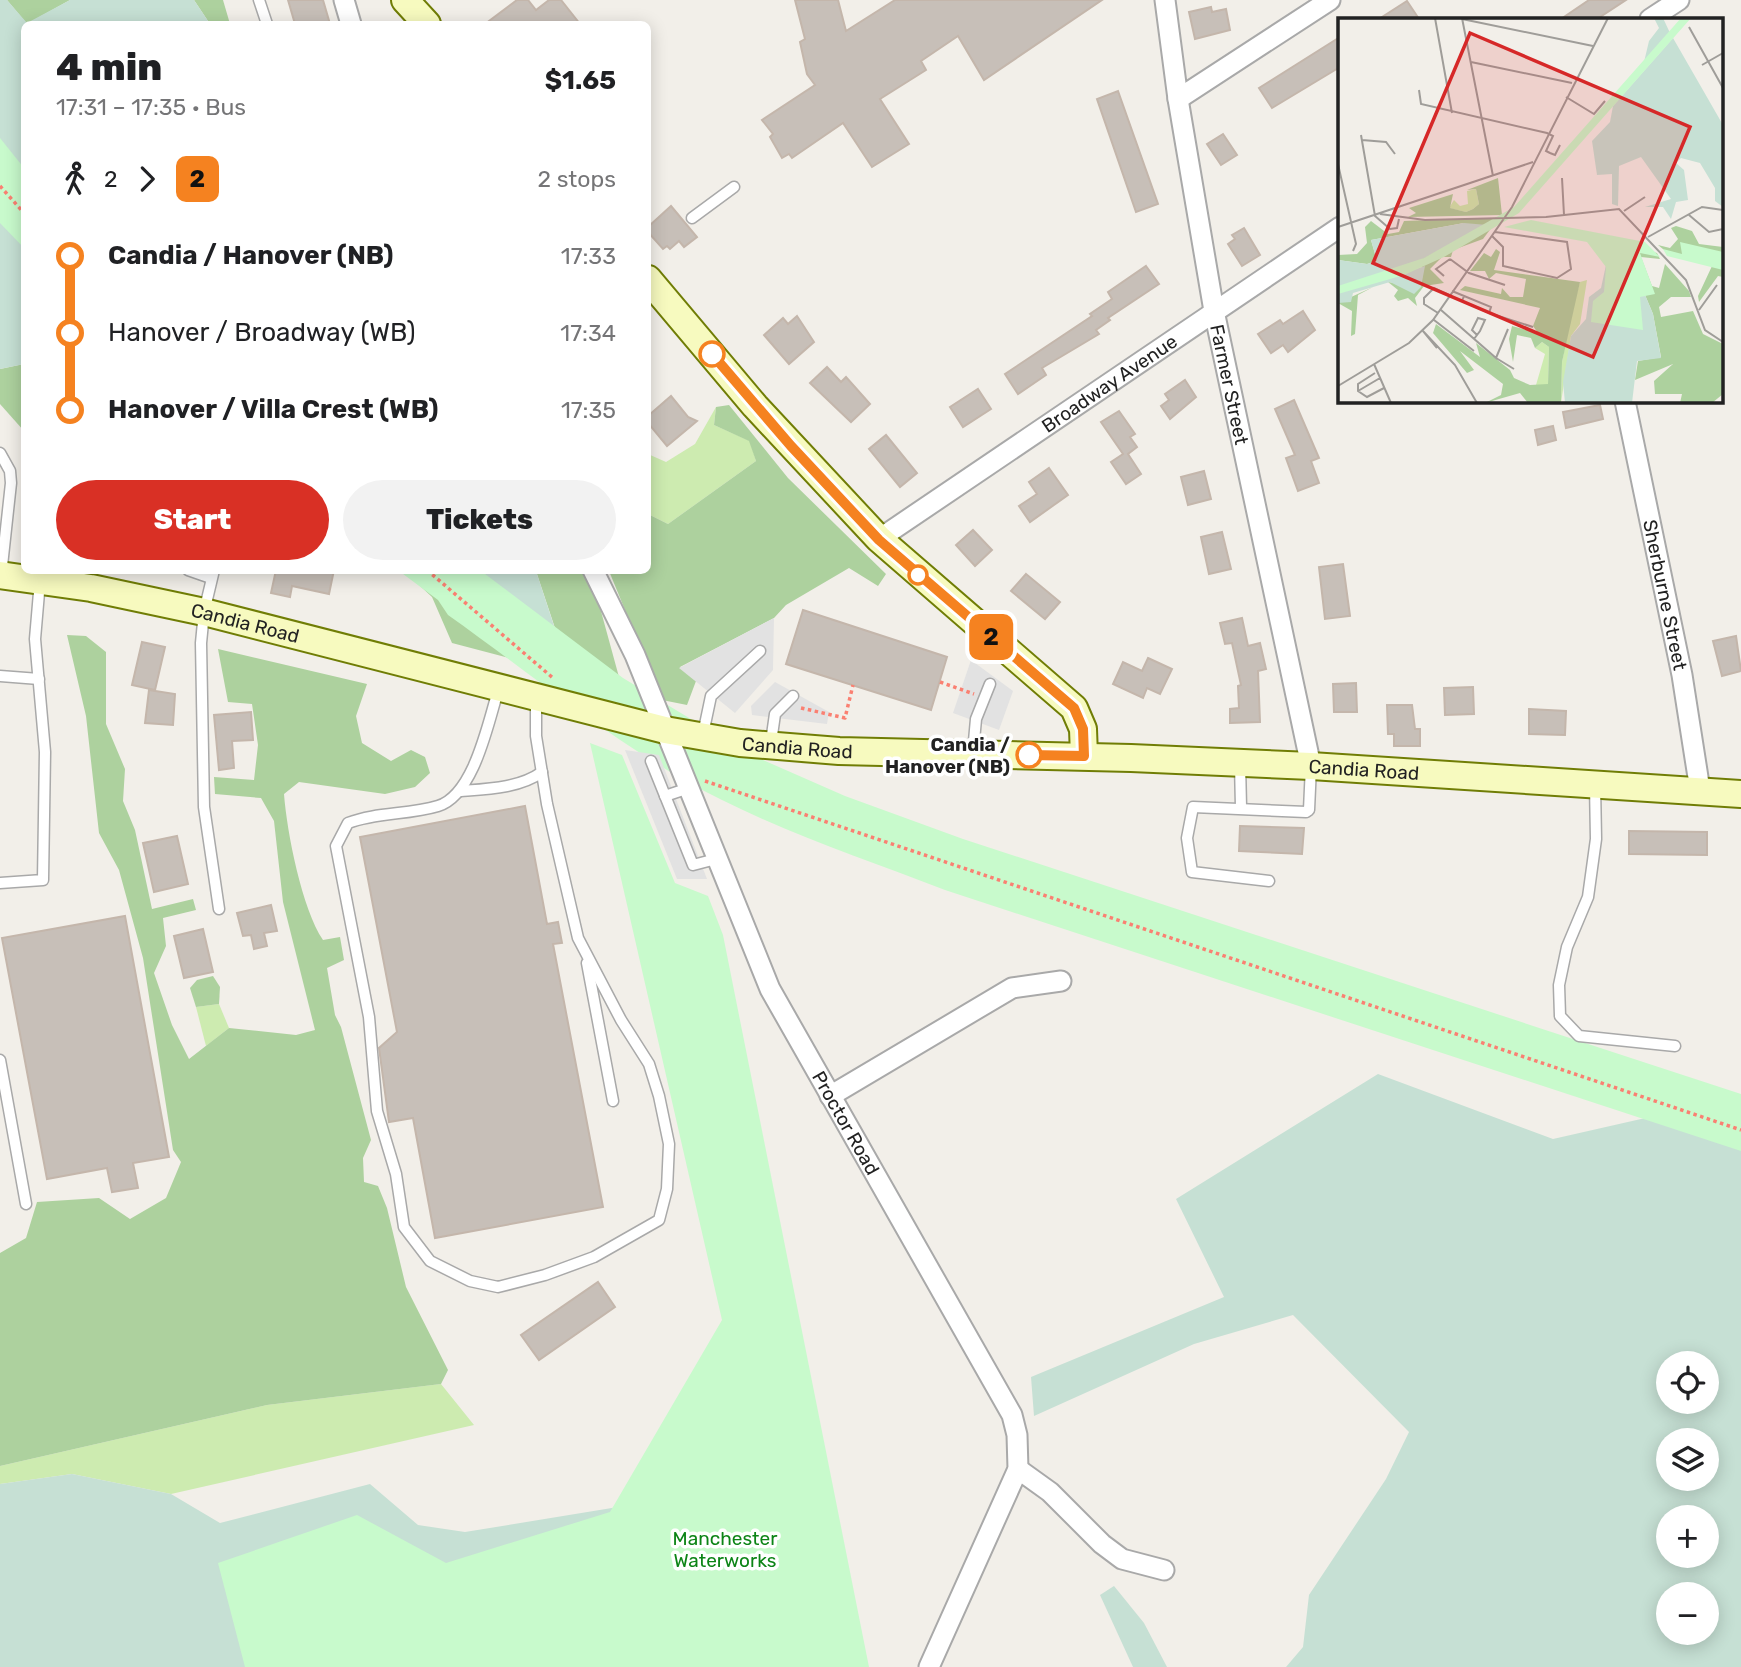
<!DOCTYPE html>
<html lang="en">
<head>
<meta charset="utf-8">
<style>
	:root { --surface:#fff; --page:#f2f2f2; --text:#202124; --muted:#757577; --accent:#d93025 }
	body { margin:0; font-family:Rubik,sans-serif; background:var(--page); color:var(--text); height:100vh; display:flex; flex-direction:column; font-size:26px; white-space:nowrap }
	* { box-sizing:border-box; margin:0 }
	p { font-size:23px; color:var(--muted) }
	.icon { flex:none; width:38px; height:38px; fill:none; stroke:currentColor; stroke-width:2; stroke-linecap:round; stroke-linejoin:round }
	.map { position:relative; flex:1; overflow:hidden }
	.sheet { position:absolute; left:21px; top:21px; width:630px; height:553px; display:flex; flex-direction:column; background:var(--surface); border-radius:10px; box-shadow:0 4px 18px #0003 }
	.sheet>* { flex:none }
	.badge { padding:0 14px; border-radius:10px; font-size:24px; line-height:46px }
	.controls { position:absolute; left:1656px; top:1351px; display:grid; gap:14px }
	.controls a { display:grid; place-items:center; width:63px; height:63px; border-radius:50%; background:var(--surface); box-shadow:0 4px 18px #0003; font-size:35px }
	.map>.badge { position:absolute; translate:-50% -50%; box-shadow:0 0 0 4px #fff }
	.legs { display:flex; align-items:center; gap:10px; height:77px; padding:0 35px; font-size:23px }
	.legs p { margin-inline-start:auto }
	.summary { display:flex; align-items:center; justify-content:space-between; height:119px; padding:0 35px }
	h1 { font-size:38px; font-weight:800; line-height:52px }
	.primary-button { display:flex; gap:14px; margin-top:auto; padding:14px 35px }
	.primary-button a { flex:1; height:80px; border-radius:42px; background:var(--accent); color:#fff; font-size:28px; font-weight:800; line-height:80px; text-align:center }
	.primary-button a+a { background:var(--page); color:var(--text) }
	ul { padding:0 35px; list-style:none }
	li { display:flex; align-items:center; gap:24px; height:77px; font-size:26px }
	li i { display:grid; place-items:center; width:10px; height:100%; margin:0 9px; background:currentColor }
	li i::after { content:''; width:18px; height:18px; margin:-9px; border:5px solid; border-radius:50%; background:var(--surface) }
	li p { margin-inline-start:auto }
	li:first-child i { background:linear-gradient(#0000 50%,currentColor 0) }
	li:last-child i { background:linear-gradient(currentColor 50%,#0000 0) }
	.map>svg:first-child { display:block }
	.grass { fill:#cdebb0 }
	.forest { fill:#add19e }
	.wetland { fill:#c6e0d4; fill-rule:evenodd }
	.park { fill:#c8facc }
	.parking { fill:#e2e2e2 }
	.building { fill:#c7bfb8; stroke:#c4b6ab; stroke-width:2 }
	.lines { fill:none; stroke-linecap:round; stroke-linejoin:round }
	.service-casing { stroke:#a9a9a9; stroke-width:13 }
	.minor-casing { stroke:#a9a9a9; stroke-width:23 }
	.secondary-casing { stroke:#707d05; stroke-width:30 }
	.path { stroke:#fa8072; stroke-width:3.5; stroke-dasharray:3.5 3.5; stroke-linecap:butt }
	.service { stroke:#fff; stroke-width:10 }
	.minor { stroke:#fff; stroke-width:19 }
	.secondary { stroke:#f7fabf; stroke-width:26 }
	.line-1-casing { stroke:#fff; stroke-width:16 }
	.line-1 { stroke:#f58220; stroke-width:10 }
	.stop-1-dot { fill:#fff; stroke:#f58220; stroke-width:3.5 }
	.labels { text-anchor:middle; stroke-width:7; stroke-linejoin:round; paint-order:stroke }
	.street-label { font-size:19px; fill:#222; stroke:#fff }
	.stop-label { font-size:19px; font-weight:bold; fill:#222; stroke:#fff; text-anchor:end }
	.park-label { font-size:19px; fill:#0c8416; stroke:#fff }
	.inset-road { fill:none; stroke:#9f9d99; stroke-width:2 }
	.view { fill:#d62828; fill-opacity:0.15; stroke:#d62828; stroke-width:3.5 }
	.inset-edge { fill:none; stroke:#222; stroke-width:3.5 }
</style>
</head>
<body>
<div class="map">
<svg width="1741" height="1667" viewBox="0 0 1741 1667">
	<rect width="100%" height="100%" fill="#f2efe9"/>
	<!-- grass -->
	<g class="grass">
		<path d="M716,407L714,425L750,441L756,461L668,524L648,514V454L666,462L695,444Z"/>
		<path d="M219,1004L229,1028L206,1046L196,1007Z"/>
		<path d="M441,1384L474,1425L171,1494L72,1474L0,1484V1466L267,1405Z"/>
	</g>
	<!-- forest -->
	<g class="forest">
		<path d="M7,0H70L27,24Z"/>
		<path d="M194,0H223L230,24H210Z"/>
		<path d="M24,364V431L0,404V369Z"/>
		<path d="M729,405L788,478L886,574L878,586L849,568L786,605L774,618L680,667L696,681L687,705L662,700L609,571L648,570V514L668,524L756,461L749,441L714,425L716,407Z"/>
		<path d="M404,571L556,631L536,571H583L596,593L622,688L452,643L432,597Z"/>
		<path d="M67,635L86,636L106,652V724L125,769L123,801L135,830L152,909L193,899L196,910L163,918L166,946L154,973L172,1025L189,1059L229,1028L296,1035L315,1030L283,902L274,821L261,798L215,794L214,777L254,780L258,745L252,704L228,702L218,649L367,684L356,716L362,743L391,761L411,750L425,757L430,773L415,787L385,794L299,782L284,794C287,833 302,909 323,940L340,937L344,960L327,968L335,1015L341,1027L371,1140L363,1158L364,1182L378,1186L387,1208L406,1287L448,1370L441,1384L267,1405L0,1466V1253L26,1238L37,1202L99,1198L130,1219L166,1198L181,1162L173,1150L143,958L119,870L99,833L86,716Z"/>
		<path d="M213,976L220,987L219,1004L196,1007L190,988L197,980Z"/>
	</g>
	<!-- wetland -->
	<g class="wetland">
		<path d="M0,0H7L27,23L70,0H194L210,24H24V194L0,166Z"/>
		<path d="M0,213L24,237V364L0,369Z"/>
		<path d="M475,571H536L556,632Z"/>
		<path d="M1378,1074L1553,1139L1663,1114L1741,1141V1667H1286L1303,1647L1309,1595L1386,1479L1409,1432L1293,1315L1194,1344L1034,1416L1031,1377L1224,1297L1176,1199ZM1668,1363H1706V1402H1668ZM1668,1440H1706V1479H1668ZM1668,1517H1706V1556H1668ZM1668,1594H1706V1633H1668Z"/>
		<path d="M72,1474L171,1494L220,1523L370,1484L418,1525L465,1532L624,1506L721,1667H0V1484Z"/>
		<path d="M1114,1586L1144,1623L1167,1667H1133L1100,1595Z"/>
	</g>
	<!-- park -->
	<g class="park">
		<path d="M0,138L24,168V248L0,223Z"/>
		<path d="M399,571H481L623,678L747,753L845,796L963,839L1741,1094V1151L945,890C870,861 794,836 722,800C624,752 537,678 448,615L438,600Z"/>
		<path d="M590,743L622,755L675,883L708,896L723,935L869,1667H245L218,1563L357,1515L446,1563L610,1512L722,1320Z"/>
	</g>
	<!-- parking -->
	<g class="parking">
		<path d="M774,618L773,670L735,713L679,668Z"/>
		<path d="M971,660L1013,691L999,730L953,713Z"/>
		<path d="M775,682L829,712L827,724L752,715L751,706Z"/>
		<path d="M625,750L659,755L707,879H677Z"/>
	</g>
	<!-- building -->
	<g class="building">
		<path d="M288,0H323L330,24H295Z"/>
		<path d="M517,0H528L536,10L549,0H561L580,24H485Z"/>
		<path d="M795,0H838L846,31L895,0H1102L984,80L958,36L921,61L926,70L880,99L909,144L872,167L843,123L792,158L789,154L782,158L770,137L773,134L762,120L815,85L807,74L800,42L805,39Z"/>
		<path d="M1589,0H1626L1597,19H1561Z"/>
		<path d="M1407,1L1419,19H1379Z"/>
		<path d="M1211,7L1212,12L1226,9L1230,30L1195,39L1189,12Z"/>
		<path d="M1340,37V67L1272,108L1259,88Z"/>
		<path d="M1118,91L1158,204L1136,212L1097,99Z"/>
		<path d="M1223,134L1237,155L1221,165L1207,144Z"/>
		<path d="M671,206L697,237L684,247L679,241L670,249L667,246L663,249L648,232V227Z"/>
		<path d="M1244,228L1260,255L1242,266L1228,244L1235,239L1232,235Z"/>
		<path d="M1146,266L1159,284L1108,318L1110,320L1096,330L1099,334L1042,368L1046,375L1018,394L1005,374L1092,316L1090,314L1112,299L1108,292Z"/>
		<path d="M1303,311L1315,330L1288,352L1283,345L1271,353L1258,334L1280,320L1283,324Z"/>
		<path d="M797,316L814,342L789,364L764,335L783,318L788,324Z"/>
		<path d="M827,367L841,382L846,377L870,404L851,422L810,383Z"/>
		<path d="M1185,380L1196,397L1170,419L1161,406L1169,400L1165,394Z"/>
		<path d="M978,389L991,409L963,427L950,407Z"/>
		<path d="M671,396L688,417L697,421L667,446L648,423V416Z"/>
		<path d="M1294,400L1319,458L1311,461L1319,483L1298,491L1286,458L1295,455L1275,409Z"/>
		<path d="M1600,405L1603,419L1566,428L1563,412Z"/>
		<path d="M1119,411L1135,434L1130,437L1137,447L1128,454L1141,474L1126,484L1111,462L1123,454L1101,422Z"/>
		<path d="M1553,426L1556,440L1538,445L1535,430Z"/>
		<path d="M886,435L917,473L900,487L869,449Z"/>
		<path d="M1049,468L1068,495L1030,522L1019,506L1037,494L1029,482Z"/>
		<path d="M1204,471L1211,499L1188,505L1181,477Z"/>
		<path d="M973,530L992,550L975,566L956,545Z"/>
		<path d="M1222,532L1231,569L1209,574L1201,537Z"/>
		<path d="M1343,564L1350,616L1325,619L1319,567Z"/>
		<path d="M276,570H334L329,594L292,586L290,597L271,593Z"/>
		<path d="M1026,574L1060,602L1045,619L1011,591Z"/>
		<path d="M803,610L947,657L931,710L786,664Z"/>
		<path d="M1242,618L1248,646L1260,643L1266,669L1258,671L1260,722L1230,723V709L1239,708L1238,686L1241,685L1232,643L1225,644L1220,623Z"/>
		<path d="M1736,636L1741,671L1722,676L1713,641Z"/>
		<path d="M142,642L165,647L155,690L132,685Z"/>
		<path d="M1148,658L1172,669L1160,694L1147,688L1143,698L1113,684L1123,662L1142,671Z"/>
		<path d="M1356,683L1357,712H1334L1333,684Z"/>
		<path d="M1473,687L1474,714L1445,715L1444,688Z"/>
		<path d="M149,690L175,694L173,725L145,723Z"/>
		<path d="M1387,705H1412L1415,729H1420V746H1394V734H1388Z"/>
		<path d="M1529,709L1566,711L1565,735L1529,734Z"/>
		<path d="M251,712L253,740L232,741L234,768L219,770L214,715Z"/>
		<path d="M525,806L547,924L558,922L562,943L553,944L603,1207L435,1238L413,1118L389,1122L379,1048L397,1032L360,837Z"/>
		<path d="M1240,826L1304,828L1302,854L1239,851Z"/>
		<path d="M1629,831L1707,832V855L1629,854Z"/>
		<path d="M177,836L188,884L154,892L143,843Z"/>
		<path d="M271,905L277,931L264,933L267,946L254,949L251,935L243,936L237,913Z"/>
		<path d="M125,916L169,1157L133,1163L138,1188L112,1192L107,1168L47,1179L2,938Z"/>
		<path d="M203,929L213,972L184,978L174,936Z"/>
		<path d="M598,1282L615,1307L539,1360L521,1335Z"/>
	</g>
	<g class="lines">
		<defs>
			<g id="service">
				<path d="M259,0L267,24"/>
				<path d="M692,218L734,187"/>
				<path d="M0,453L10,471L11,483L1,575"/>
				<path d="M188,570L211,578"/>
				<path d="M214,570L204,612L201,643L204,807L219,909"/>
				<path d="M0,676L39,679"/>
				<path d="M498,691C488,723 474,795 438,806C408,815 377,812 348,823L336,846L369,1017L377,1111L396,1174L404,1227L430,1261L470,1281L498,1287L545,1275L594,1257L659,1220L667,1189L669,1144L659,1096L649,1064L621,1020L578,938L547,804L536,736V700"/>
				<path d="M703,734L711,696L760,651"/>
				<path d="M771,742L775,714L793,696"/>
				<path d="M973,752L976,719L990,684"/>
				<path d="M651,761L693,865L716,859"/>
				<path d="M1240,764L1241,807"/>
				<path d="M1595,785L1596,839L1588,897L1567,947L1559,985L1560,1016L1579,1036L1675,1046"/>
				<path d="M461,791C488,789 520,788 542,772"/>
				<path d="M665,796L689,788"/>
				<path d="M1269,881L1192,872L1187,838L1193,807L1306,812L1309,810L1311,766"/>
				<path d="M0,883L43,880L45,752L35,639L40,581"/>
				<path d="M587,963L613,1101"/>
				<path d="M0,1060L26,1204"/>
			</g>
			<g id="minor">
				<path d="M344,0L351,24"/>
				<path id="s1" d="M1165,0L1178,99L1214,311L1311,766"/>
				<path d="M1650,19L1679,0"/>
				<path d="M1178,99L1330,0"/>
				<path id="s2" d="M1625,401L1682,675L1700,790"/>
				<path id="s3" d="M879,539L1340,227"/>
				<path id="s4" d="M593,570L635,655L770,989L1012,1415L1017,1435L1018,1469L929,1667"/>
				<path d="M830,1096L1012,988L1061,981"/>
				<path d="M1018,1469L1050,1492L1102,1544L1122,1559L1164,1570"/>
			</g>
			<g id="secondary">
				<path d="M405,0L427,24"/>
				<path d="M648,279L755,406L879,539L1074,708L1083,729L1084,756"/>
				<path id="s5" d="M0,575L91,588L204,612L665,730L740,743L839,751L1131,758L1311,766L1741,794"/>
			</g>
		</defs>
		<!-- service casing -->
		<use href="#service" class="service-casing"/>
		<!-- minor casing -->
		<use href="#minor" class="minor-casing"/>
		<!-- secondary casing -->
		<use href="#secondary" class="secondary-casing"/>
		<!-- path -->
		<g class="path">
			<path d="M0,186L24,213"/>
			<path d="M427,570L553,678"/>
			<path d="M940,682L974,694"/>
			<path d="M801,708L845,718L853,685"/>
			<path d="M705,781L1741,1130"/>
		</g>
		<!-- service -->
		<use href="#service" class="service"/>
		<!-- minor -->
		<use href="#minor" class="minor"/>
		<!-- secondary -->
		<use href="#secondary" class="secondary"/>
	</g>
	<g class="lines">
		<defs>
			<path id="line-1" d="M712,354L791,446L879,540L1074,708L1083,729L1084,756L1029,755"/>
		</defs>
		<!-- line-1 casing -->
		<use href="#line-1" class="line-1-casing"/>
		<!-- line-1 -->
		<use href="#line-1" class="line-1"/>
	</g>
	<!-- markers -->
	<g class="stop-1-dot">
		<circle cx="712" cy="354" r="12"/>
		<circle cx="918" cy="575" r="9"/>
		<circle cx="1029" cy="755" r="12"/>
	</g>
	<g class="labels">
		<!-- street labels -->
		<g class="street-label">
			<text dy="7" stroke="none"><textPath href="#s3" startOffset="278">Broadway Avenue</textPath></text>
			<text dy="7" stroke="none"><textPath href="#s1" startOffset="390">Farmer Street</textPath></text>
			<text dy="7" stroke="none"><textPath href="#s2" startOffset="198">Sherburne Street</textPath></text>
			<text dy="7" stroke="none"><textPath href="#s5" startOffset="250">Candia Road</textPath></text>
			<text dy="7" stroke="none"><textPath href="#s5" startOffset="817">Candia Road</textPath></text>
			<text dy="7" stroke="none"><textPath href="#s5" startOffset="1384">Candia Road</textPath></text>
			<text dy="7" stroke="none"><textPath href="#s4" startOffset="609">Proctor Road</textPath></text>
		</g>
		<!-- stop labels -->
		<g class="stop-label">
			<text x="1010" y="751">Candia /<tspan x="1010" dy="22">Hanover (NB)</tspan></text>
		</g>
		<!-- park labels -->
		<g class="park-label">
			<text x="725" y="1545">Manchester<tspan x="725" dy="22">Waterworks</tspan></text>
		</g>
	</g>
	<!-- overview -->
	<g transform="translate(1338 18)">
		<rect width="385" height="385" fill="#f2efe9"/>
		<path d="M138,171L141,186L135,191L128,194L111,190L116,182L122,188L130,186L129,173ZM249,262L242,306L233,318L223,385L224,344L235,289L242,264ZM204,324L211,329L210,367H198L207,336L197,330Z" fill="#cdebb0"/>
		<path d="M160,160L164,197L70,199L78,195L71,190L115,176L112,190L128,194L135,191L141,186L138,171L129,172ZM146,200L160,201L145,221L115,232L113,239H104L92,251L106,265L86,268L77,280L79,288L70,280L60,283L56,278L60,272L50,264L83,269L84,248L0,275L126,205L33,222L39,243L29,246L0,242V237L19,236L29,225L27,209L33,203L50,216L61,214L66,203ZM338,208L354,213L361,226L385,229V259L380,258L361,284L360,278L374,248L331,236L320,227L332,230L340,221L333,210ZM299,230L319,235L322,241L303,239L314,268L321,270L327,246L351,273L353,279H333L321,289L323,299L355,293L365,316L385,326V376L374,385H342L344,376H317L316,363L335,346L297,362L300,343L323,339L315,296L302,265ZM158,231L162,234L156,252L242,264L224,344L223,385H190L182,375L147,385L163,377L165,366L122,333L136,352L129,355L95,315L98,306L142,339L138,325L172,352L176,360L192,367L210,366L211,329L204,324L197,330L193,320L179,317L175,344L171,321L174,308L200,315L195,308L202,290L122,272L127,268L163,276L164,270L172,279H185L188,261L158,255L151,261L147,253H132L146,235L153,239ZM35,269L20,277L17,316L13,318L14,293L0,285Z" fill="#add19e"/>
		<path d="M316,0H325L332,15L306,44L311,23L321,10ZM335,20L385,107V189L377,183V170L362,145L343,140L338,145L346,152L350,182L338,184L333,201L325,189H307L333,181L303,139L281,148L280,188L274,186V156L259,157L254,123L272,104L275,88ZM126,205L149,207L62,253L0,270V242L29,246L39,243L33,222ZM268,247L302,265L315,296L323,340L299,343L294,385H227L225,364L233,318L248,301L251,279L263,270ZM87,248L83,269L76,276L52,264L15,275L13,284L0,285V275Z" fill="#c6e0d4"/>
		<path d="M343,0H353L181,195L106,239L66,257L0,276V268L86,240L176,189ZM193,202L307,224L322,239L302,235L317,276L302,279L305,312L253,304L255,283L266,274L268,249L249,224L166,209ZM342,224L385,234V252L329,238L325,231L344,236Z" fill="#c8facc"/>
		<path class="inset-road" d="M97,0L114,95M124,0L155,158M124,1L255,28M351,9L385,70M133,44L234,65M364,47L385,35M81,72L83,86L209,115L215,118L208,133L212,135L217,137L222,127M228,79L256,96L267,83M23,117L37,198L52,211L59,210L61,201M24,122L48,124L57,136M0,146L18,226L15,233M224,160L226,197M286,193L307,179M42,196L87,202L208,199L281,191L348,262L367,312L385,324M351,197L371,214L385,211M0,209L195,144M154,218L165,229V248L219,260L233,251L229,224L157,214M310,219L364,189L385,192M112,241L131,255L167,267M106,258L98,251L112,241M114,273L153,289L151,295L124,283L126,278M103,292L158,340L170,311M361,292L379,267M100,295L86,286V280L96,270L111,277M151,295L195,309M96,302L136,333M85,313L117,347L139,385M85,313L99,330M136,321L142,313L147,302L140,300L134,312L139,317M158,340L176,351M36,346L53,385M37,355L20,366V373L29,379L46,370M0,368L71,325L95,302L174,189L270,0M20,373L42,360"/>
		<path class="view" d="M132,15L352,109L255,339L35,245Z"/>
		<rect width="385" height="385" class="inset-edge"/>
	</g>
</svg>
<div class="controls">
<a><svg class="icon" aria-label="locate" viewBox="0 0 24 24"><circle cx="12" cy="12" r="6"/><path d="M12 2v4M12 18v4M2 12h4M18 12h4"/></svg></a>
<a><svg class="icon" aria-label="layers" viewBox="0 0 24 24"><path d="M12 4l9 5-9 5-9-5zM3 14l9 5 9-5"/></svg></a>
<a>+</a>
<a>−</a>
</div>
<b class="badge" style="left:991px;top:637px;background:#f58220;color:#111">2</b>
<section class="sheet">
<div class="summary"><div><h1>4 min</h1><p>17:31 – 17:35 · Bus</p></div><b>$1.65</b></div>
<div class="legs"><svg class="icon" aria-label="walk" viewBox="0 0 24 24"><circle cx="13" cy="4" r="2"/><path d="M13 8l-2 6 4 7M11 14l-3 7M7 12l3-4h3l4 4"/></svg>2<svg class="icon" aria-label="forward" viewBox="0 0 24 24"><path d="M9 5l7 7-7 7"/></svg><b class="badge" style="background:#f58220;color:#111">2</b><p>2 stops</p></div>
<ul>
<li><i style="color:#f58220"></i><b>Candia / Hanover (NB)</b><p>17:33</p></li>
<li><i style="color:#f58220"></i><span>Hanover / Broadway (WB)</span><p>17:34</p></li>
<li><i style="color:#f58220"></i><b>Hanover / Villa Crest (WB)</b><p>17:35</p></li>
</ul>
<div class="primary-button"><a>Start</a><a>Tickets</a></div>
</section>
</div>
</body>
</html>
